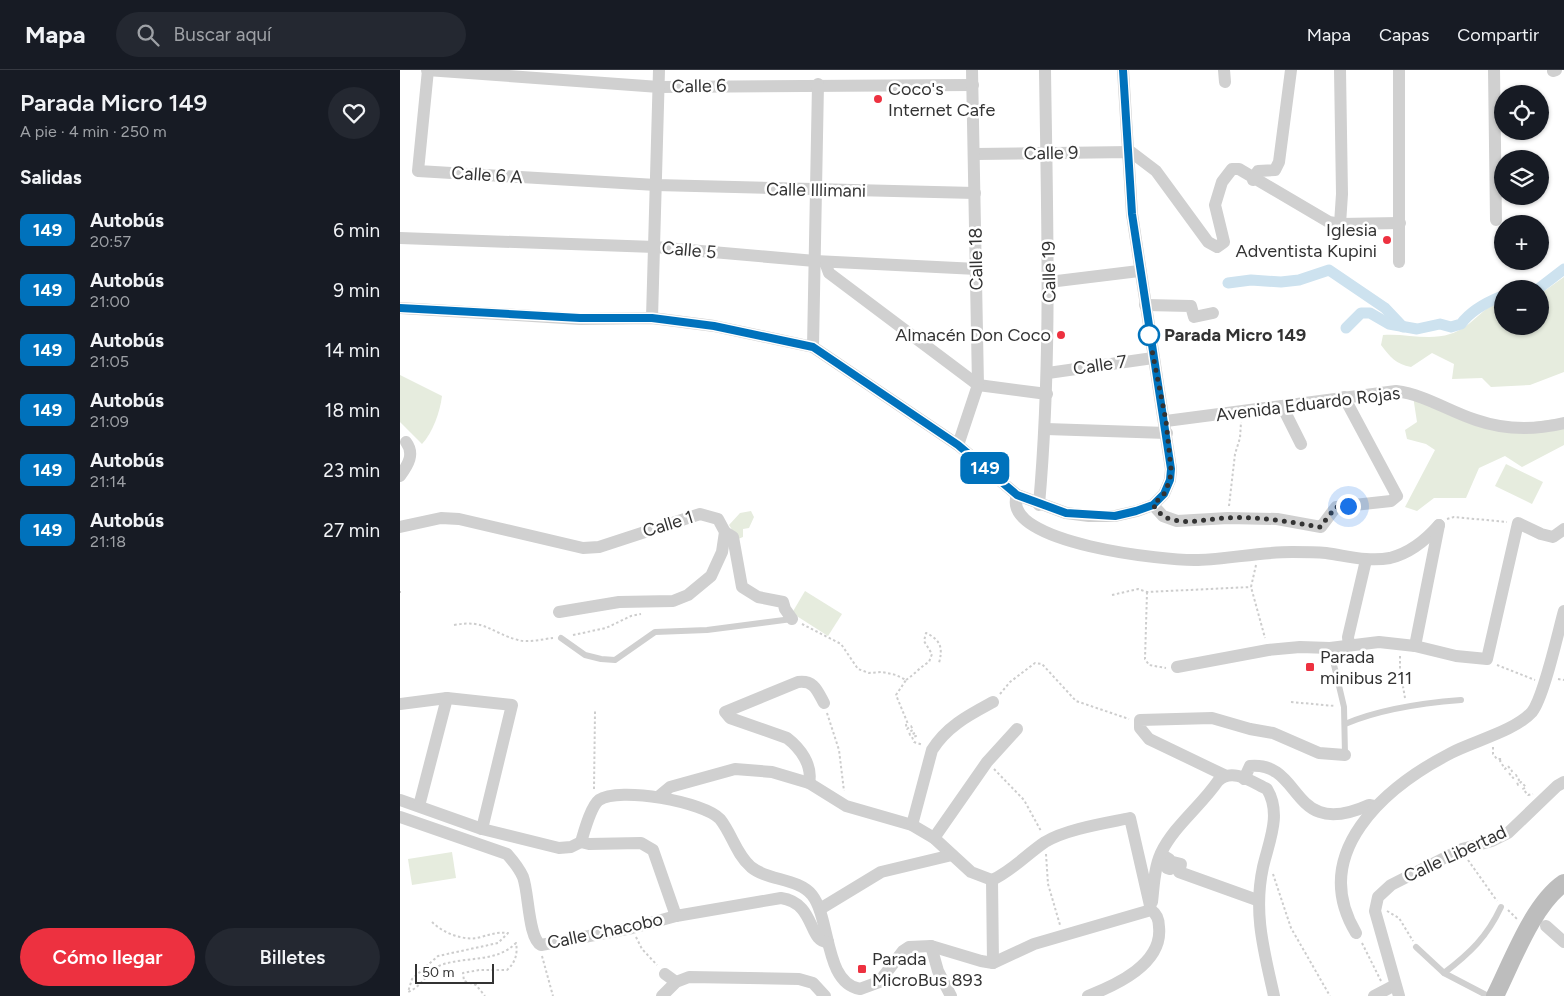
<!DOCTYPE html>
<html lang="es">
<head>
<meta charset="utf-8">
<style>
	:root { --surface:#171b24; --page:#242831; --text:#f1f3f6; --muted:#9ea1a6; --line:#363941; --accent:#ed3140 }
	body { margin:0; font-family:Figtree,sans-serif; background:var(--page); color:var(--text); height:100vh; display:flex; flex-direction:column; font-size:19px; white-space:nowrap }
	* { box-sizing:border-box; margin:0 }
	p { font-size:16px; color:var(--muted) }
	.icon { flex:none; width:28px; height:28px; fill:none; stroke:currentColor; stroke-width:2; stroke-linecap:round; stroke-linejoin:round }
	.map { position:relative; flex:1; overflow:hidden }
	.drawer { display:flex; flex-direction:column; background:var(--surface); width:400px }
	.drawer>* { flex:none }
	.badge { padding:0 10px; border-radius:8px; font-size:18px; line-height:32px }
	.fabs { position:absolute; left:1094px; top:15px; display:grid; gap:10px }
	.fabs a { display:grid; place-items:center; width:55px; height:55px; border-radius:50%; background:var(--surface); box-shadow:0 1px 4px #0004; font-size:25px }
	.scale { position:absolute; left:15px; bottom:12px; width:79px; box-sizing:border-box; padding-left:5px; border:2px solid #333; border-top:0; font-size:14px; line-height:18px; white-space:nowrap; color:#333; -webkit-text-stroke:4px #fff; paint-order:stroke }
	.you { position:absolute; width:25px; height:25px; margin:-12px; border:4px solid #fff; border-radius:50%; background:#1a73e8; box-shadow:0 0 0 8px #1a73e833 }
	.map>.badge { position:absolute; translate:-50% -50%; box-shadow:0 0 0 2px #fff }
	h2 { padding:0 20px; font-size:19px; line-height:45px }
	.round { display:grid; place-items:center; flex:none; width:52px; height:52px; border-radius:26px; background:var(--page) }
	.overview { display:flex; align-items:center; justify-content:space-between; height:85px; padding:0 20px }
	h1 { font-size:24px; font-weight:600; line-height:38px }
	.action { display:flex; gap:10px; margin-top:auto; padding:10px 20px }
	.action a { flex:1; height:58px; border-radius:30px; background:var(--accent); color:#fff; font-size:20px; font-weight:600; line-height:58px; text-align:center }
	.action a+a { background:var(--page); color:var(--text) }
	ul { padding:0; list-style:none }
	li { display:flex; align-items:center; gap:15px; height:60px; padding:0 20px }
	li div { flex:1 }
	li b { display:block; font-size:19px }
	li em { font-style:normal }
	li .badge { min-width:55px; font-weight:700; text-align:center }
	header { display:flex; align-items:center; gap:30px; box-sizing:border-box; height:70px; padding:0 25px; background:var(--surface); border-bottom:1px solid var(--line) }
	header strong { font-size:24px }
	nav { display:flex; gap:28px; margin-inline-start:auto; font-size:18px }
	.search { width:350px; height:45px; background:var(--page); display:flex; align-items:center; gap:12px; box-sizing:border-box; padding:0 18px; border-radius:28px; color:var(--muted); font-size:19px }
	main { display:flex; flex:1; min-height:0 }
	.map>svg:first-child { display:block }
	.green { fill:#e6ecde }
	.lines { fill:none; stroke-linecap:round; stroke-linejoin:round }
	.canal { stroke:#cde2ef; stroke-width:11 }
	.path { stroke:#cdcdcd; stroke-width:2; stroke-dasharray:2.5 2.5; stroke-linecap:butt }
	.lane { stroke:#d0d0d0; stroke-width:6 }
	.street { stroke:#d0d0d0; stroke-width:12 }
	.secondary { stroke:#bdbdbd; stroke-width:18 }
	.line-casing { stroke:#fff; stroke-width:11 }
	.line { stroke:#0072bc; stroke-width:8 }
	.walk { stroke:#333; stroke-width:5; stroke-dasharray:0 9 }
	.poi-dot { fill:#ed3140; stroke:#fff; stroke-width:2 }
	.stop-dot { fill:#fff; stroke:#0072bc; stroke-width:2.5 }
	.labels { text-anchor:middle; stroke-width:5; stroke-linejoin:round; paint-order:stroke }
	.street-label { font-size:18px; fill:#333; stroke:#fff }
	.poi-label { font-size:18px; fill:#333; stroke:#fff; text-anchor:start }
	.stop-label { font-size:18px; font-weight:bold; fill:#333; stroke:#fff; text-anchor:start }
</style>
</head>
<body>
<header>
<strong>Mapa</strong>
<div class="search"><svg class="icon" aria-label="search" viewBox="0 0 24 24"><circle cx="10" cy="10" r="6"/><path d="M15 15l6 6"/></svg>Buscar aquí</div>
<nav><a>Mapa</a><a>Capas</a><a>Compartir</a></nav>
</header>
<main>
<section class="drawer">
<div class="overview"><div><h1>Parada Micro 149</h1><p>A pie · 4 min · 250 m</p></div><a class="round"><svg class="icon" aria-label="heart" viewBox="0 0 24 24"><path d="M12 20l-8-8c-3-5 5-10 8-4 3-6 11-1 8 4z"/></svg></a></div>
<h2>Salidas</h2>
<ul>
<li><span class="badge" style="background:#0072bc;color:#fff">149</span><div><b>Autobús</b><p>20:57</p></div><em>6 min</em></li>
<li><span class="badge" style="background:#0072bc;color:#fff">149</span><div><b>Autobús</b><p>21:00</p></div><em>9 min</em></li>
<li><span class="badge" style="background:#0072bc;color:#fff">149</span><div><b>Autobús</b><p>21:05</p></div><em>14 min</em></li>
<li><span class="badge" style="background:#0072bc;color:#fff">149</span><div><b>Autobús</b><p>21:09</p></div><em>18 min</em></li>
<li><span class="badge" style="background:#0072bc;color:#fff">149</span><div><b>Autobús</b><p>21:14</p></div><em>23 min</em></li>
<li><span class="badge" style="background:#0072bc;color:#fff">149</span><div><b>Autobús</b><p>21:18</p></div><em>27 min</em></li>
</ul>
<div class="action"><a>Cómo llegar</a><a>Billetes</a></div>
</section>
<div class="map">
<svg width="1164" height="926" viewBox="0 0 1164 926">
	<rect width="100%" height="100%" fill="#fff"/>
	<!-- green -->
	<g class="green">
		<path d="M1164,207V302L1130,315L1091,317L1082,308L1052,309L1054,294L1032,283L1011,297C996,294 990,287 981,275L983,265C1004,263 1029,271 1050,264C1072,258 1081,237 1102,231V256H1140V224Z"/>
		<path d="M0,305L42,326C40,342 33,362 22,374L0,352Z"/>
		<path d="M1013,326L1103,356L1164,348V375L1122,397L1105,386L1079,398L1066,428H1034L1017,441L1005,437L1035,380L1026,374L1007,369L1005,360L1017,352Z"/>
		<path d="M1106,394L1143,412L1132,434L1095,416Z"/>
		<path d="M351,441L354,447L349,458L343,459V467L338,469L329,455L340,443Z"/>
		<path d="M405,521L442,544L428,566L392,543Z"/>
		<path d="M52,782L56,808L12,815L8,789Z"/>
	</g>
	<g class="lines">
		<!-- canal -->
		<g class="canal">
			<path d="M828,213L851,210L881,212L899,210L929,200L985,238L1003,257"/>
			<path d="M1138,219L1164,199"/>
			<path d="M946,258L961,243H970L989,254L1017,259L1040,254L1051,257L1061,254C1071,240 1087,232 1102,226"/>
		</g>
		<!-- path -->
		<g class="path">
			<path d="M829,436L835,384L840,368L841,352"/>
			<path d="M1047,449L1054,447L1107,452"/>
			<path d="M856,495L851,517L865,568"/>
			<path d="M0,522H1"/>
			<path d="M747,522L745,589L749,595L766,598"/>
			<path d="M712,525L738,519L747,522L851,517"/>
			<path d="M402,554L441,574L458,599L469,603L482,602L496,605L506,610L496,625L508,654L506,655L507,659L511,656L513,660L509,662L510,665L515,663L516,666L512,667L514,672L523,675"/>
			<path d="M54,555C86,549 91,563 118,570C128,573 143,569 153,568"/>
			<path d="M173,565L206,558L231,546L241,544"/>
			<path d="M1000,586V599L1005,628"/>
			<path d="M1097,595L1135,610"/>
			<path d="M1158,609L1164,610"/>
			<path d="M506,610C515,604 520,597 529,592L532,584L524,571L526,563C541,570 543,578 539,593"/>
			<path d="M600,624L610,612L635,593L642,594L676,631L729,649"/>
			<path d="M891,632L935,636"/>
			<path d="M427,643L439,680L444,721"/>
			<path d="M1093,677V684L1097,689H1102L1100,691L1105,699L1108,696L1112,701L1109,703L1113,708L1116,705L1119,710L1117,712L1118,715L1121,712L1126,717L1123,719L1128,725L1133,724"/>
			<path d="M594,699L624,730L641,761"/>
			<path d="M194,719L195,641"/>
			<path d="M646,784L648,814L660,855"/>
			<path d="M1068,790L1097,831"/>
			<path d="M873,804L891,858L930,926"/>
			<path d="M1108,840L1117,849"/>
			<path d="M987,841L999,848L1013,871"/>
			<path d="M32,852C43,863 65,872 81,867C92,864 97,862 108,863L98,873L38,886L12,909L8,922C22,917 28,900 41,895C67,886 96,893 116,873C118,884 115,893 107,900H79L63,903L64,911L76,915L85,926"/>
			<path d="M236,867L242,879L257,895"/>
			<path d="M962,873L981,911"/>
			<path d="M142,886L153,926"/>
		</g>
		<!-- lane -->
		<g class="lane">
			<path d="M161,568L185,585L201,589L215,590L255,562L307,560L392,549"/>
			<path d="M930,578L944,637L945,685"/>
			<path d="M945,654C980,639 1022,633 1061,630"/>
			<path d="M1016,877L1044,903L1088,926"/>
			<path d="M1044,903C1070,883 1087,867 1101,837"/>
		</g>
		<!-- street -->
		<g class="street">
			<path d="M27,0L259,17L573,15"/>
			<path d="M28,0L18,101L256,115L575,123"/>
			<path d="M824,0L825,12"/>
			<path d="M999,0V192"/>
			<path d="M1094,0L1096,150"/>
			<path d="M1153,1L1156,0"/>
			<path d="M575,84L731,82L756,101L808,172L817,177L824,172L815,135L822,112L832,99H839L929,152L940,154L1000,153"/>
			<path d="M853,110L858,101L875,100L879,92L891,0"/>
			<path d="M940,154L942,124L940,0"/>
			<path d="M0,168L255,177L415,191L577,199"/>
			<path d="M425,192L429,203L578,315L647,324"/>
			<path d="M649,212L739,201"/>
			<path d="M745,235L791,236L794,247L813,243"/>
			<path d="M0,238L180,249L252,248L314,256L413,277L558,375L617,425L666,443L689,446H715L737,441L753,435L764,424L770,410L771,399L732,144L723,0"/>
			<path d="M252,248L259,0"/>
			<path d="M413,277L418,14"/>
			<path d="M648,303L753,288"/>
			<path d="M882,336L901,374"/>
			<path d="M766,351L996,321C1026,325 1048,341 1076,350C1105,360 1135,360 1164,353"/>
			<path d="M646,359L767,363"/>
			<path d="M558,375L578,315L572,0"/>
			<path d="M0,406C8,395 15,384 6,372"/>
			<path d="M617,425C600,474 768,491 798,490C829,489 860,482 892,482C903,482 915,482 926,483C948,486 968,492 990,488C1010,483 1026,470 1039,455"/>
			<path d="M639,435C652,288 647,146 645,0"/>
			<path d="M753,435L763,446L777,451L828,448L877,449L921,457L936,437L991,431L997,426L944,327"/>
			<path d="M0,457L41,448L59,449L183,478L199,477L300,444L318,449L325,462L322,482L311,506L288,525L273,531L219,532L159,542"/>
			<path d="M325,462L333,467L342,517L358,527L383,532L385,539L392,549"/>
			<path d="M949,576L948,567L966,490"/>
			<path d="M1015,576L1039,455"/>
			<path d="M777,597L868,580L900,577L930,578L979,572L1015,576L1056,586L1087,589L1118,453L1141,464L1153,467L1164,459"/>
			<path d="M0,634L47,628L112,635L82,759"/>
			<path d="M824,705L749,669L740,658V650L812,648L850,659L873,663L919,683L945,685"/>
			<path d="M844,709L850,696C904,691 889,771 969,735L974,736"/>
			<path d="M409,713C413,695 400,678 387,668L330,648L325,642L398,612C414,610 417,620 424,633"/>
			<path d="M258,727L270,717L335,699L372,702L409,713L446,736L512,755L534,768L571,802L592,810C612,801 627,784 645,772C666,759 706,753 730,748L751,840"/>
			<path d="M0,730L82,759L159,778L171,777L181,772C184,762 191,736 199,730C219,716 304,732 320,749C332,764 336,784 351,797C368,811 398,808 412,825C431,849 424,913 460,919L479,912L503,881L509,877L531,876L581,891L593,893L634,874L751,840C757,844 759,850 759,857C763,894 716,915 688,926"/>
			<path d="M19,736L47,628"/>
			<path d="M0,747L107,784C114,792 119,798 123,807C129,823 128,868 141,875L232,858L276,846L381,828C416,833 408,873 428,872"/>
			<path d="M512,755L532,680C547,656 569,645 593,632"/>
			<path d="M534,768L587,692L617,659"/>
			<path d="M181,772L189,774L241,773L253,780L276,846"/>
			<path d="M761,784L769,789L767,798L770,799L773,792L781,794L779,802L857,830"/>
			<path d="M592,810L593,893"/>
			<path d="M752,832C754,816 754,798 761,783C774,756 801,736 818,711C832,697 852,712 867,719C882,744 869,771 863,797C853,843 864,881 874,926"/>
			<path d="M420,839L481,802L552,785"/>
			<path d="M1146,856L1164,872"/>
			<path d="M956,863C908,783 985,717 1051,683C1074,671 1115,661 1132,642C1144,627 1158,562 1164,541"/>
			<path d="M531,876L538,901L551,926"/>
			<path d="M265,904L276,912"/>
			<path d="M262,926L276,912L289,907L399,909L413,913L425,926"/>
			<path d="M974,926L995,915"/>
			<path d="M999,926L975,841L978,827L991,815L1062,779L1092,771L1108,763L1157,716L1164,712"/>
		</g>
		<!-- secondary -->
		<path class="secondary" d="M1095,926C1112,892 1133,834 1164,813"/>
	</g>
	<g class="lines">
		<defs>
			<path id="line" d="M0,238L180,248H252L314,256L413,277L558,375L617,425L666,443L715,446L736,441L753,435L764,424L770,410L771,399L732,144L723,0"/>
		</defs>
		<!-- line casing -->
		<use href="#line" class="line-casing"/>
		<!-- line -->
		<use href="#line" class="line"/>
		<!-- walk -->
		<path class="walk" d="M749,265L766,351L771,399L770,410L764,424L753,435C758,441 762,447 770,449C789,455 809,448 828,448C860,446 890,452 920,457L936,437L948,436"/>
	</g>
	<!-- markers -->
	<g class="poi-dot">
		<circle cx="478" cy="29" r="5"/>
		<circle cx="987" cy="170" r="5"/>
		<circle cx="661" cy="265" r="5"/>
		<rect x="905" y="592" width="10" height="10" rx="2.5"/>
		<rect x="457" y="894" width="10" height="10" rx="2.5"/>
	</g>
	<circle class="stop-dot" cx="749" cy="265" r="10"/>
	<g class="labels">
		<!-- street labels -->
		<g class="street-label">
			<text transform="translate(299 16) rotate(-1)" y="6">Calle 6</text>
			<text transform="translate(651 83) rotate(-1)" y="6">Calle 9</text>
			<text transform="translate(87 105) rotate(4)" y="6">Calle 6 A</text>
			<text transform="translate(416 120) rotate(1)" y="6">Calle Illimani</text>
			<text transform="translate(289 180) rotate(5)" y="6">Calle 5</text>
			<text transform="translate(576 189) rotate(-91)" y="6">Calle 18</text>
			<text transform="translate(649 202) rotate(-91)" y="6">Calle 19</text>
			<text transform="translate(700 295) rotate(-8)" y="6">Calle 7</text>
			<text transform="translate(908 334) rotate(-7)" y="6">Avenida Eduardo Rojas</text>
			<text transform="translate(268 454) rotate(-17)" y="6">Calle 1</text>
			<text transform="translate(1055 784) rotate(-25)" y="6">Calle Libertad</text>
			<text transform="translate(205 861) rotate(-12)" y="6">Calle Chacobo</text>
		</g>
		<!-- poi labels -->
		<g class="poi-label">
			<text x="488" y="25">Coco's<tspan x="488" dy="21">Internet Cafe</tspan></text>
			<text x="977" y="166" text-anchor="end">Iglesia<tspan x="977" dy="21">Adventista Kupini</tspan></text>
			<text x="651" y="271" text-anchor="end">Almacén Don Coco</text>
			<text x="920" y="593">Parada<tspan x="920" dy="21">minibus 211</tspan></text>
			<text x="472" y="895">Parada<tspan x="472" dy="21">MicroBus 893</tspan></text>
		</g>
		<!-- stop labels -->
		<g class="stop-label">
			<text x="764" y="271">Parada Micro 149</text>
		</g>
	</g>
</svg>
<div class="fabs">
<a><svg class="icon" aria-label="locate" viewBox="0 0 24 24"><circle cx="12" cy="12" r="6"/><path d="M12 2v4M12 18v4M2 12h4M18 12h4"/></svg></a>
<a><svg class="icon" aria-label="layers" viewBox="0 0 24 24"><path d="M12 4l9 5-9 5-9-5zM3 14l9 5 9-5"/></svg></a>
<a>+</a>
<a>−</a>
</div>
<div class="scale">50 m</div>
<div class="you" style="left:948px;top:436px"></div>
<b class="badge" style="left:585px;top:398px;background:#0072bc;color:#fff">149</b>
</div>
</main>
</body>
</html>
